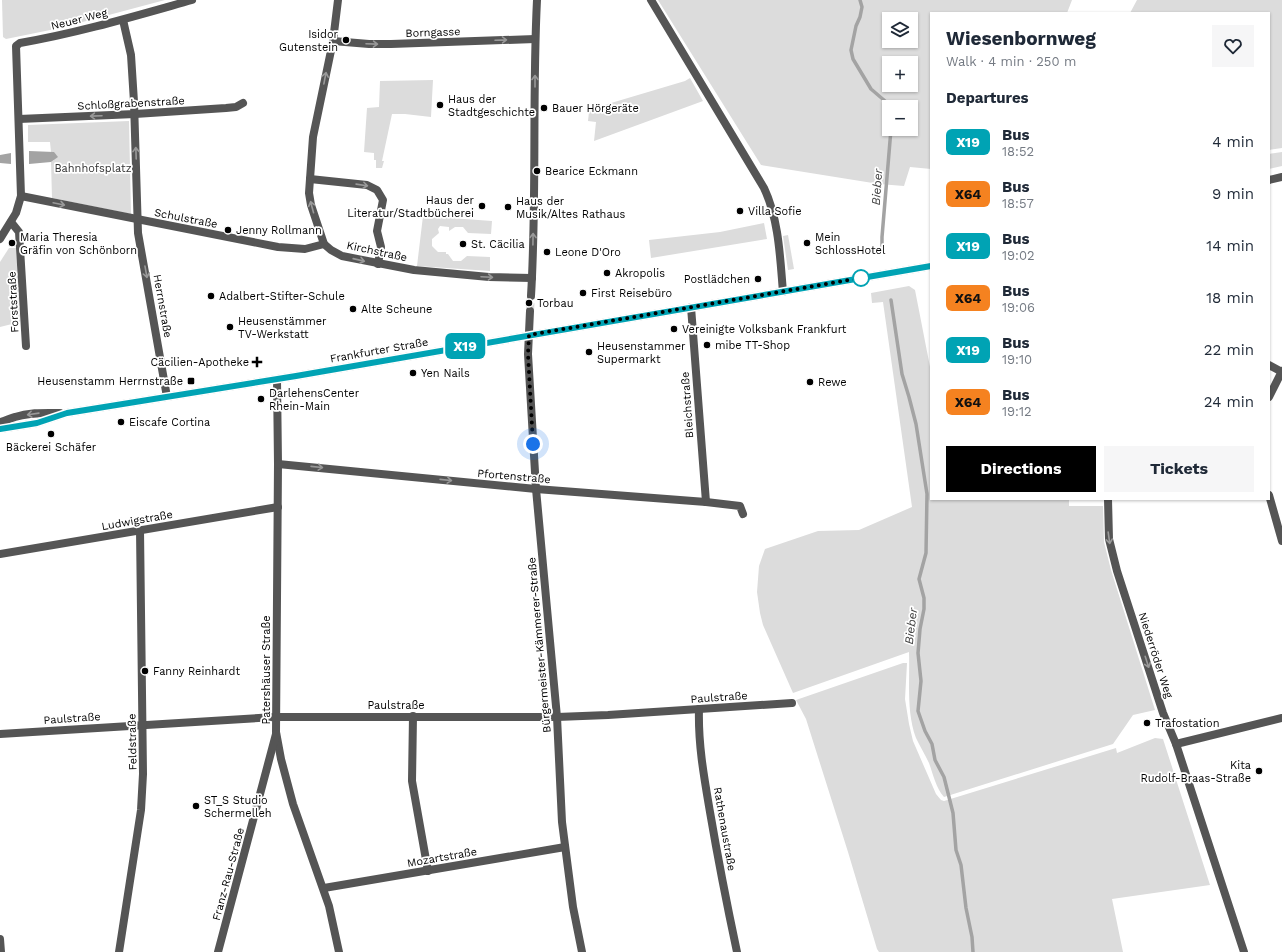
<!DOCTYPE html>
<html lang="en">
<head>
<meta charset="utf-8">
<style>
	:root { --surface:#fff; --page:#f6f6f7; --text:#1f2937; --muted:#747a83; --accent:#000 }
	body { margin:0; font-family:"Work Sans",sans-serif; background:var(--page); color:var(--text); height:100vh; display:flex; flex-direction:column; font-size:15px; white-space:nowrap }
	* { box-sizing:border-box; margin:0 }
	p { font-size:13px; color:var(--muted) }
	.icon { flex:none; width:22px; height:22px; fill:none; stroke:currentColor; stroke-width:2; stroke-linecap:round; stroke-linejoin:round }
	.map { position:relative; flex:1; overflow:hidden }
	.side { position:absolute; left:930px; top:12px; width:340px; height:488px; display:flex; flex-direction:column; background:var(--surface); border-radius:0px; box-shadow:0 1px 3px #0004 }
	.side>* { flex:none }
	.badge { padding:0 8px; border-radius:6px; font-size:14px; line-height:26px }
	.tools { position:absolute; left:882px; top:12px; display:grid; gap:8px }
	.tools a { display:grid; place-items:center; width:36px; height:36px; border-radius:0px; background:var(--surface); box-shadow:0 1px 3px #0004; font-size:20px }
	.you { position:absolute; width:20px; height:20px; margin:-10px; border:3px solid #fff; border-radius:50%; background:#1a73e8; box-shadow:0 0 0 6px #1a73e833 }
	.map>.badge { position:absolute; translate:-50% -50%; box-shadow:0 0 0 2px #fff }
	h2 { padding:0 16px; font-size:15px; line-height:36px }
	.round { display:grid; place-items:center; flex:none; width:42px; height:42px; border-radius:0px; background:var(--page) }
	.head { display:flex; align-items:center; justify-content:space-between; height:68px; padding:0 16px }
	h1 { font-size:19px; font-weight:700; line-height:30px }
	.cta { display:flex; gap:8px; margin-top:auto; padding:8px 16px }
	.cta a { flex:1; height:46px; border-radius:0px; background:var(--accent); color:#fff; font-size:16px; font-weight:700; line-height:46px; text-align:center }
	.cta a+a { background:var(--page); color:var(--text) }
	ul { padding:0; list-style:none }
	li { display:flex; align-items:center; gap:12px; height:52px; padding:0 16px }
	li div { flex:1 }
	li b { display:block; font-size:15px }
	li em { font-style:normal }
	li .badge { min-width:44px; font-weight:700; text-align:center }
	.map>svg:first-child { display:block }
	.green { fill:#dcdcdc; fill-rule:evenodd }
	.water { fill:#a3a3a3 }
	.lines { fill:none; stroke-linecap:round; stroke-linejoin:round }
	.stream { stroke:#a3a3a3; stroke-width:3.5 }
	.minor-tunnel { stroke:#d9d9d9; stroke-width:8; stroke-dasharray:8 4; stroke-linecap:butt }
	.minor { stroke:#555; stroke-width:8 }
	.tertiary { stroke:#555; stroke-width:8 }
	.oneway { stroke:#999 }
	.line-casing { stroke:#fff; stroke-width:9 }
	.line { stroke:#00a3b4; stroke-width:6 }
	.walk { stroke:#000; stroke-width:4; stroke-dasharray:0 7.2 }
	.poi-dot { fill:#000; stroke:#fff; stroke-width:1.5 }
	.stop-dot { fill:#fff; stroke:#00a3b4; stroke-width:2 }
	.labels { text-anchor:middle; stroke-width:3.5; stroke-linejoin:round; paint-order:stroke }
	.street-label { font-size:11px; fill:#000; stroke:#fff }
	.poi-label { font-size:11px; fill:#000; stroke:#fff; text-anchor:start }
	.park-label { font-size:11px; fill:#333; stroke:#fff }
	.water-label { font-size:12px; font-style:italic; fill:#444; stroke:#fff }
</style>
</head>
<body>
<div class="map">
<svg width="1282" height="952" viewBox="0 0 1282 952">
	<rect width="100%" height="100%" fill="#fff"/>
	<!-- green -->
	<g class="green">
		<path d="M2,0H165L60,28L6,39L3,37Z"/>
		<path d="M658,0H1072L1067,13H931V169L910,167L904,186L879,184L761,165ZM889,19H911V41H889ZM889,63H911V85H889ZM889,107H911V129H889Z"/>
		<path d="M1137,0H1282V148L1269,150V13H1130Z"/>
		<path d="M690,78L703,101L594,141L596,122L588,121L589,112L601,106L685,81Z"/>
		<path d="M433,80L431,117L405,114H392L382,161H384L382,168H376V160H374V153L364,152L367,108L379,107L380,81Z"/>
		<path d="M129,121L131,214L52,198L51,162L54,160V152H51L50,142H28V125Z"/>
		<path d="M1282,152V166L1269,169V154Z"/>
		<path d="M423,216L492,221L491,234L468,233L463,227H455L449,231V227L440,226L438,229L439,233L432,239V246L438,252H446V254H448L453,261H461L467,256L490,257V271L417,266Z"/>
		<path d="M764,223L767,239L651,258L649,240L720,232Z"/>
		<path d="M788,235L794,269L788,270L783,236Z"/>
		<path d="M9,248H16L20,322L0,327V262Z"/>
		<path d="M909,286L915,290L931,372V499H1069V506H1103L1104,542L1111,570L1155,710L1133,715L1113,744L944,797C936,788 933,774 929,763C925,755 920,746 916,738C906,711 910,680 909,652L793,693L763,625L760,613L757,592L759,566L765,549L818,531L859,530L912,507L883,302L872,303L871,293Z"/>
		<path d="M903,663H907L905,699L909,724L913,741L936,794L941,800L944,801L1116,748L1117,753L1155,738L1163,739L1210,885L1112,899L1123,952H879L877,949L848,852L806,719L796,700Z"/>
	</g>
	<!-- water -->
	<g class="water">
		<path d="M29,151L54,152L58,157L51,162L29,164Z"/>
		<path d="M11,153V164L0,163V155Z"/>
	</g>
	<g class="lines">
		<!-- stream -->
		<g class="stream">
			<path d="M860,0L862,7L860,17L856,26L851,50L853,59L871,89L892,107"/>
			<path d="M882,247V237L891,129"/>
			<path d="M891,300L902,374L909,397L916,424L927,494L926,553L919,579L924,598V609L920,629L918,653L921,681L918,711L925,731L932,744L935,760L944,777L953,813L956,850L961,865L966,908L972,937L973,952"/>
		</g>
		<!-- minor-tunnel -->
		<path class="minor-tunnel" d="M530,311L531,296"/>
		<!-- minor -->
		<g class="minor">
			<path d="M338,0L333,41L313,137L309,193L311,205L324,244L331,250L342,256L414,270L489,277L532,278"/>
			<path d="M651,0L764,188C779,220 780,257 783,292"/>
			<path d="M123,20L131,55L134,102L138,233L167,397"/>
			<path d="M333,41L369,44H391L535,39"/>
			<path d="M19,119L135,114L226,108L236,107L243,103"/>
			<path d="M310,179L367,185L377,190L383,200L377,231L381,247L378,264"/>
			<path d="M21,196L278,247L305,249L324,244"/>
			<path d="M11,222L19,232L26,346"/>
			<path d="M0,239L16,213L21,196L16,46L20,43C78,33 135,16 192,0"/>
			<path d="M531,296C537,197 532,98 537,0"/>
			<path d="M691,307L706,502"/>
			<path d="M530,311L528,354L536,489L557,717L562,822L573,907L582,952"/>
			<path d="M277,379L278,464L276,732L281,759L293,804L329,906L339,952"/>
			<path d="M1269,397L1282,371"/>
			<path d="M278,464L536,489L706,502L740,506L743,514"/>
			<path d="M1269,495L1282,541"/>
			<path d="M1108,499L1109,539L1117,571L1163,713L1176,744L1244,952"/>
			<path d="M0,554L278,507"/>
			<path d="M699,709C698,744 704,777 710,812C718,859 727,905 737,952"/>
			<path d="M413,716L412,781L428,871"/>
			<path d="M0,734L276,717H557L608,715L792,703"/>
			<path d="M1176,744L1282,718"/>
			<path d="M324,888L565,847"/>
			<path d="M119,952L141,810L143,774L140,530"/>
			<path d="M218,952L276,734"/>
		</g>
		<!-- tertiary -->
		<g class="tertiary">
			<path d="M1269,180L1282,177"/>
			<path d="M1269,365L1282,372"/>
			<path d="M0,422C6,421 10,418 15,417C30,412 46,413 60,413"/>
			<path d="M0,429L37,423L67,413L296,376L931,266"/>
			<path d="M0,939L1,952"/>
		</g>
	</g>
	<!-- one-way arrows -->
	<defs><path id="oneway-shaft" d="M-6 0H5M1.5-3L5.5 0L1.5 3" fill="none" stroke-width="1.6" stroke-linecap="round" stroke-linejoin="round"/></defs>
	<g class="oneway">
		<use href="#oneway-shaft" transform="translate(501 40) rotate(-2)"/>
		<use href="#oneway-shaft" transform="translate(372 44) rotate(2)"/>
		<use href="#oneway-shaft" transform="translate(325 78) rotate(-79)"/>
		<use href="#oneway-shaft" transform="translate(535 81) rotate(-90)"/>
		<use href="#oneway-shaft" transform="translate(96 116) rotate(178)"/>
		<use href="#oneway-shaft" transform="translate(136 153) rotate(-92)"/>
		<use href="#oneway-shaft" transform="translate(362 185) rotate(8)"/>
		<use href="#oneway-shaft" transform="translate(59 204) rotate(12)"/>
		<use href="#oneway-shaft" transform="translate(312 207) rotate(-105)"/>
		<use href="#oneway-shaft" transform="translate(533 239) rotate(-89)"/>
		<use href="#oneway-shaft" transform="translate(359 260) rotate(13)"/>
		<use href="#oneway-shaft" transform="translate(146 272) rotate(80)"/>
		<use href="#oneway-shaft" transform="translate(487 277) rotate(3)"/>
		<use href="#oneway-shaft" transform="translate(33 414) rotate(172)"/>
		<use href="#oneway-shaft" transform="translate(317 467) rotate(6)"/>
		<use href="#oneway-shaft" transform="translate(446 480) rotate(6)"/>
		<use href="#oneway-shaft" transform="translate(1109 538) rotate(82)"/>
		<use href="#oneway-shaft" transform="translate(1147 662) rotate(72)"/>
	</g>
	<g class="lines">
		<defs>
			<path id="line" d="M0,429L37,423L67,413L296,376L931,266"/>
		</defs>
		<!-- line casing -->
		<use href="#line" class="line-casing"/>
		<!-- line -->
		<use href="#line" class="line"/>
		<!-- walk -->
		<path class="walk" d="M533,444L528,354L529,335L861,278"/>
	</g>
	<!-- markers -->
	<g class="poi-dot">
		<circle cx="346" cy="40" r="4"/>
		<circle cx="440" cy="105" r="4"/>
		<circle cx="544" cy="108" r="4"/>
		<circle cx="537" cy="171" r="4"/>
		<circle cx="482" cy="206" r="4"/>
		<circle cx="508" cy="207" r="4"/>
		<circle cx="740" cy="211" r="4"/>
		<circle cx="228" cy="230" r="4"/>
		<circle cx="12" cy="243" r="4"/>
		<circle cx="807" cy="243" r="4"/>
		<circle cx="463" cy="244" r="4"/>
		<circle cx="547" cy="252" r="4"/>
		<circle cx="607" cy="273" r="4"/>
		<circle cx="758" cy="279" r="4"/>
		<circle cx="583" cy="293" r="4"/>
		<circle cx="211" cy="296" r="4"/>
		<circle cx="529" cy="303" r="4"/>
		<circle cx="353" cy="309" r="4"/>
		<circle cx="230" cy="327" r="4"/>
		<circle cx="674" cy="329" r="4"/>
		<circle cx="707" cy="345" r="4"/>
		<circle cx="589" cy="352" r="4"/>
		<path d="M255 356h4v4h4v4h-4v4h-4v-4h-4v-4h4z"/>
		<circle cx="413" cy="373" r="4"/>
		<rect x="187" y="377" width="8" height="8" rx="2"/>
		<circle cx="810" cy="382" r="4"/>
		<circle cx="261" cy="399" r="4"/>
		<circle cx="121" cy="422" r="4"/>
		<circle cx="51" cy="434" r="4"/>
		<circle cx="145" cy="671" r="4"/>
		<circle cx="1147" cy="723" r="4"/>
		<circle cx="1259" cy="771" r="4"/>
		<circle cx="196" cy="806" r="4"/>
	</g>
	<circle class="stop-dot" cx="861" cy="278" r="8"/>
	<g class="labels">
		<!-- street labels -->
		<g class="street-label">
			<text transform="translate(79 19) rotate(-14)" y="4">Neuer Weg</text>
			<text transform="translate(433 32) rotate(-2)" y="4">Borngasse</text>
			<text transform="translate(131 103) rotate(-3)" y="4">Schloßgrabenstraße</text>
			<text transform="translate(186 218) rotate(11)" y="4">Schulstraße</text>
			<text transform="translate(377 251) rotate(12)" y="4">Kirchstraße</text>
			<text transform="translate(13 302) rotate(-93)" y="4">Forststraße</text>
			<text transform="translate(163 306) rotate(80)" y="4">Herrnstraße</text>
			<text transform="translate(379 350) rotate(-10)" y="4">Frankfurter Straße</text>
			<text transform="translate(687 405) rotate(-94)" y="4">Bleichstraße</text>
			<text transform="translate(514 476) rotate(5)" y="4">Pfortenstraße</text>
			<text transform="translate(137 520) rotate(-10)" y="4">Ludwigstraße</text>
			<text transform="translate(539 645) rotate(-95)" y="4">Bürgermeister-Kämmerer-Straße</text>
			<text transform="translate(1156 655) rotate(72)" y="4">Niederröder Weg</text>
			<text transform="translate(266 670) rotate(-90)" y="4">Patershäuser Straße</text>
			<text transform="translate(719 697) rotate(-4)" y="4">Paulstraße</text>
			<text x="396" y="709">Paulstraße</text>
			<text transform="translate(72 718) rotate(-4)" y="4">Paulstraße</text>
			<text transform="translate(132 742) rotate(-91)" y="4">Feldstraße</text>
			<text transform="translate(725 829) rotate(80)" y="4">Rathenaustraße</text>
			<text transform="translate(442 857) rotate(-10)" y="4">Mozartstraße</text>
			<text transform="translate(228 874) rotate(-75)" y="4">Franz-Rau-Straße</text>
		</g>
		<!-- poi labels -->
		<g class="poi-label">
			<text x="338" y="38" text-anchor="end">Isidor<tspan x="338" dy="13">Gutenstein</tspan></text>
			<text x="448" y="103">Haus der<tspan x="448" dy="13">Stadtgeschichte</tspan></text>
			<text x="552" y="112">Bauer Hörgeräte</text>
			<text x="545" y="175">Bearice Eckmann</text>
			<text x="474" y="204" text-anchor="end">Haus der<tspan x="474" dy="13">Literatur/Stadtbücherei</tspan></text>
			<text x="516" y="205">Haus der<tspan x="516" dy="13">Musik/Altes Rathaus</tspan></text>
			<text x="748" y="215">Villa Sofie</text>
			<text x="236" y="234">Jenny Rollmann</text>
			<text x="20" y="241">Maria Theresia<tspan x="20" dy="13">Gräfin von Schönborn</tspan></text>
			<text x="815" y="241">Mein<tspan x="815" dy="13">SchlossHotel</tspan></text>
			<text x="471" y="248">St. Cäcilia</text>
			<text x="555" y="256">Leone D'Oro</text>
			<text x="615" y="277">Akropolis</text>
			<text x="750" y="283" text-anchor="end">Postlädchen</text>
			<text x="591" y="297">First Reisebüro</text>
			<text x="219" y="300">Adalbert-Stifter-Schule</text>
			<text x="537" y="307">Torbau</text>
			<text x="361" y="313">Alte Scheune</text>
			<text x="238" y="325">Heusenstämmer<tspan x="238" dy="13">TV-Werkstatt</tspan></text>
			<text x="682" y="333">Vereinigte Volksbank Frankfurt</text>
			<text x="715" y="349">mibe TT-Shop</text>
			<text x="597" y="350">Heusenstammer<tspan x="597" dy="13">Supermarkt</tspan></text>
			<text x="249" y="366" text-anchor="end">Cäcilien-Apotheke</text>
			<text x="421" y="377">Yen Nails</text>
			<text x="183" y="385" text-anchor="end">Heusenstamm Herrnstraße</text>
			<text x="818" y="386">Rewe</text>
			<text x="269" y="397">DarlehensCenter<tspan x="269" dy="13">Rhein-Main</tspan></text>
			<text x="129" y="426">Eiscafe Cortina</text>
			<text x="51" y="451" text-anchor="middle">Bäckerei Schäfer</text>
			<text x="153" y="675">Fanny Reinhardt</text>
			<text x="1155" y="727">Trafostation</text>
			<text x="1251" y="769" text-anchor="end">Kita<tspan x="1251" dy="13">Rudolf-Braas-Straße</tspan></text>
			<text x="204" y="804">ST_S Studio<tspan x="204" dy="13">Schermelleh</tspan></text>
		</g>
		<!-- park labels -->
		<g class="park-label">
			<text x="93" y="172">Bahnhofsplatz</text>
		</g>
		<!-- water labels -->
		<g class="water-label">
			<text transform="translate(877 187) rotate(-86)" y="4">Bieber</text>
			<text transform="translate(911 626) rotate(-83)" y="4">Bieber</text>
		</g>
	</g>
</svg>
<div class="tools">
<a><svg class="icon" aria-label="layers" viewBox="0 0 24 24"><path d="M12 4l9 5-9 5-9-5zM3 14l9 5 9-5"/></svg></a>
<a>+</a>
<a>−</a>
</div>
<div class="you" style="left:533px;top:444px"></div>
<b class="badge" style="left:465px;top:346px;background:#00a3b4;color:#fff">X19</b>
<section class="side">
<div class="head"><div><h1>Wiesenbornweg</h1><p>Walk · 4 min · 250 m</p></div><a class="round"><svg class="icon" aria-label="heart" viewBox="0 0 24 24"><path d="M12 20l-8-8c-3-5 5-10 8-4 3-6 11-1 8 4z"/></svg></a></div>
<h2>Departures</h2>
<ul>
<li><span class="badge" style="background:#00a3b4;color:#fff">X19</span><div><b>Bus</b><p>18:52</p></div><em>4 min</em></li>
<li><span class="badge" style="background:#f58220;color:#111">X64</span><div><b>Bus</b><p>18:57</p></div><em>9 min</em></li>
<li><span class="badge" style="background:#00a3b4;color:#fff">X19</span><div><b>Bus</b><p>19:02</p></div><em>14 min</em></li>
<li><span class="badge" style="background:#f58220;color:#111">X64</span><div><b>Bus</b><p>19:06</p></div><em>18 min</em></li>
<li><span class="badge" style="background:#00a3b4;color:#fff">X19</span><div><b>Bus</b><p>19:10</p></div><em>22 min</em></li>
<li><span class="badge" style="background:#f58220;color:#111">X64</span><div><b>Bus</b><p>19:12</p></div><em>24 min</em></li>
</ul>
<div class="cta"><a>Directions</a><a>Tickets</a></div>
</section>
</div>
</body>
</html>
